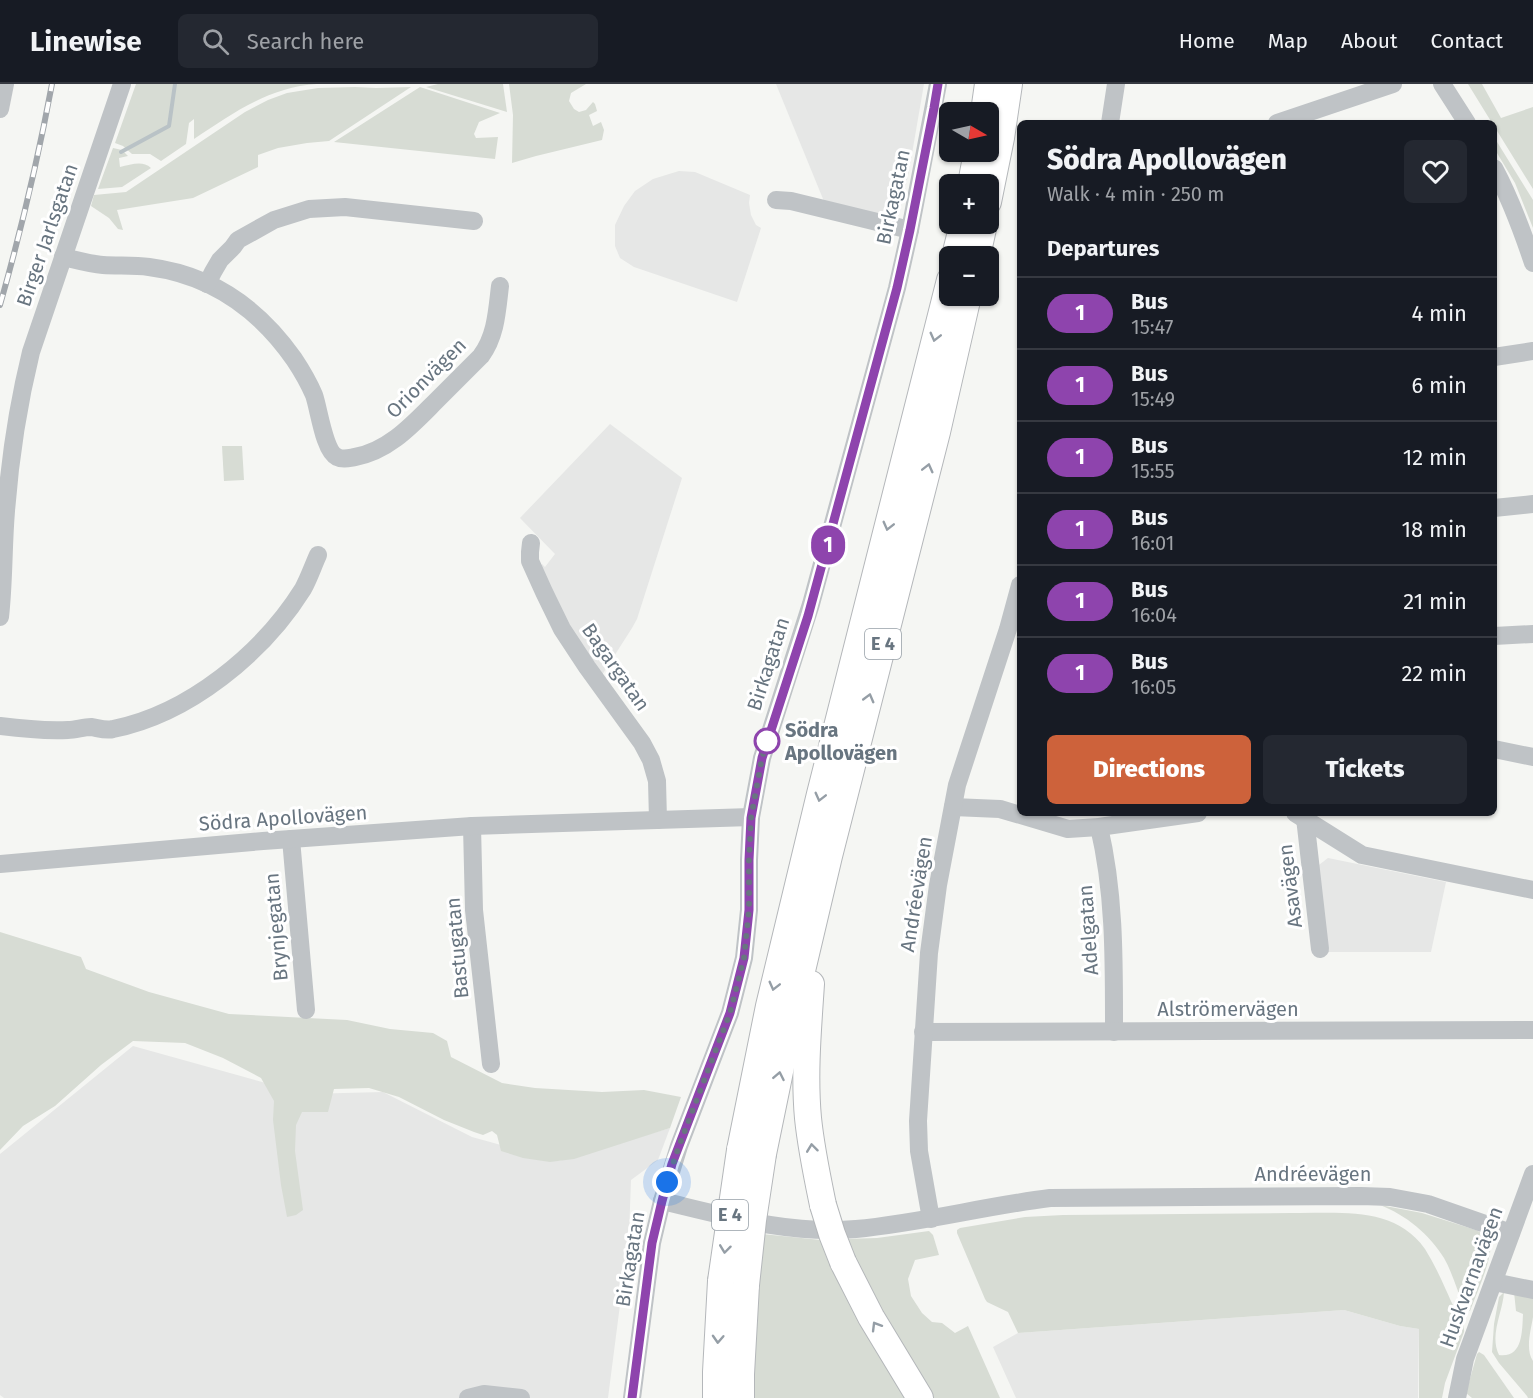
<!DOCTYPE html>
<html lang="en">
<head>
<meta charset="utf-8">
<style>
	:root { --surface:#171b24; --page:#242831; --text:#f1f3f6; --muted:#9ea1a6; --line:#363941; --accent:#cd623b }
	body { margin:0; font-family:"Fira Sans",sans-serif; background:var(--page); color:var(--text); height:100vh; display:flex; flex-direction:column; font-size:22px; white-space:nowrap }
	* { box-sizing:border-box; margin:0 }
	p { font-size:20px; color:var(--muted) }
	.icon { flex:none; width:33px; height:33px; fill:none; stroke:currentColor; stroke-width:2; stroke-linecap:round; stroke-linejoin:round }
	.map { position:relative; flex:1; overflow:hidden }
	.panel { position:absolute; left:1017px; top:36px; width:480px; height:696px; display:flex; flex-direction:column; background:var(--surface); border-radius:9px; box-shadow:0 2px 4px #0004 }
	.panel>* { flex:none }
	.badge { padding:0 12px; border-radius:20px; font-size:21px; line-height:39px }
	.needle { width:39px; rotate:99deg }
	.tools { position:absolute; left:939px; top:18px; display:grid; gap:12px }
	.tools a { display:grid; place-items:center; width:60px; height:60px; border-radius:9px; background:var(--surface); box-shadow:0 2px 4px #0004; font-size:30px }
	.you { position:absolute; width:30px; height:30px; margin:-15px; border:4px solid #fff; border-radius:50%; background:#1a73e8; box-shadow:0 0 0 9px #1a73e833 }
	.map>.badge { position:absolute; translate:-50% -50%; box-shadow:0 0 0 3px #fff }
	h2 { padding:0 30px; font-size:22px; line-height:54px }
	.round { display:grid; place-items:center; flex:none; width:63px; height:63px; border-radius:9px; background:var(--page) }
	.summary { display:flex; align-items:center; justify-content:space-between; height:102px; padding:0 30px }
	h1 { font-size:28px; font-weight:800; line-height:45px }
	.cta { display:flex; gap:12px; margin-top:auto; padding:12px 30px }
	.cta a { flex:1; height:69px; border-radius:9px; background:var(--accent); color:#fff; font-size:24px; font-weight:800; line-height:69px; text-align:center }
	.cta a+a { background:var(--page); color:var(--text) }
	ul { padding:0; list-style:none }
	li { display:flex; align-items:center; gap:18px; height:72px; padding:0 30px; border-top:2px solid var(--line) }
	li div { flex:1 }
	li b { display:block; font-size:22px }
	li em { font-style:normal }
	li .badge { min-width:66px; font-weight:700; text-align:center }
	header { display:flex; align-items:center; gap:36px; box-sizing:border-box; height:84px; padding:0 30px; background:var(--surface); border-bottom:2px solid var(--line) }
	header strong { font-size:28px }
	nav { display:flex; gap:33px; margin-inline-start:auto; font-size:21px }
	.search { width:420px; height:54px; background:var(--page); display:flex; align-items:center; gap:15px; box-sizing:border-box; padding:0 21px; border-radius:9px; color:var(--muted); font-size:22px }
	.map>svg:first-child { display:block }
	.built { fill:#e6e7e6 }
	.green { fill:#d7dcd4 }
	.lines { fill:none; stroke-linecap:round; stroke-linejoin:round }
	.stream { stroke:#b9c2c6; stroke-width:4 }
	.highway-casing { stroke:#b4b7ba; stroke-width:28 }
	.minor { stroke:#bfc3c6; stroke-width:18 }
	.highway { stroke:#fff; stroke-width:26 }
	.rail-casing { stroke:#a1a6ab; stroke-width:6 }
	.rail { stroke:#fff; stroke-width:4; stroke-dasharray:11; stroke-linecap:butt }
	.highway-bridge-casing { stroke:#b4b7ba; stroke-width:28; stroke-linecap:butt }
	.highway-bridge { stroke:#fff; stroke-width:26 }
	.oneway { stroke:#959ea6 }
	.line-casing { stroke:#fff; stroke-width:14 }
	.line { stroke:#8e44ad; stroke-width:9 }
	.walk { stroke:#687580; stroke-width:6; stroke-dasharray:0 10.8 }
	.stop-dot { fill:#fff; stroke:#8e44ad; stroke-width:3 }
	.labels { text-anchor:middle; stroke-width:6; stroke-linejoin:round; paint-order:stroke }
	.shield { fill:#fff; stroke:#959ea6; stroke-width:1.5 }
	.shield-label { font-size:18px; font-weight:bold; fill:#687580 }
	.street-label { font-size:20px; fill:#687580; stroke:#fff }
	.stop-label { font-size:20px; font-weight:bold; fill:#687580; stroke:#fff; text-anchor:start }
</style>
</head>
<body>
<header>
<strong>Linewise</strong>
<div class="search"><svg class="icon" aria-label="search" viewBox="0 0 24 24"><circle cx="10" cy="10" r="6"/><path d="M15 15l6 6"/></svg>Search here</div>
<nav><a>Home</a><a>Map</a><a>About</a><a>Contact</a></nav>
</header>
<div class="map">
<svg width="1533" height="1314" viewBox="0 0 1533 1314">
	<rect width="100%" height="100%" fill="#f5f6f3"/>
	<!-- built -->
	<g class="built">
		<path d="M776,0H924L909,87L895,149L830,132Z"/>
		<path d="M679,87L695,88L750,111L749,119L751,131L756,141L761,144L737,218L634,183L620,174L615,162V141L624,122L635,107L653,95Z"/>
		<path d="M610,340L682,394L637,535L632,544L602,591L574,550L539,483L542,480L545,483L555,470L520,434Z"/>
		<path d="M1328,774L1446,798L1431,868H1326L1315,784Z"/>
		<path d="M133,962L305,1010L383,1008L472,1053L559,1077L670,1044L658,1076L631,1096L629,1151L608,1314H4L0,1311V1070Z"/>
		<path d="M1344,1226L1400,1242L1419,1245L1418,1314H1016L993,1263L1018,1249Z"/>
	</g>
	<!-- green -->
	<g class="green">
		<path d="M136,0H317C269,3 233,29 194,55V35L189,39L186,60L161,77L150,70H132L123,62L115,59Z"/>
		<path d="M438,0H503L507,28L426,3Z"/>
		<path d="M509,0H586L571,9L569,17L574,25L579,28L586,26L593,18L595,20L597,27L589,31L593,42L601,38L604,46L602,56L536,72L512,79L513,31Z"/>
		<path d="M1468,0H1482L1501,34L1533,23V105L1494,42V39H1492Z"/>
		<path d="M355,3L376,4L411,3L329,57L307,59L278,64L258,71V83L193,114L117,126L123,146L118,145L109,134L91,122L94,111L126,108L245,28L268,16L287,9L318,4Z"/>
		<path d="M420,3L500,29L479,38L474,50L476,54L498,53L495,75L334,58Z"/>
		<path d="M1494,53L1533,116V144L1515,99L1494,64Z"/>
		<path d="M113,64L122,66L128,72L119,74L120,83C131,81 142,76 151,84L122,103L98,105Z"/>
		<path d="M222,362H242L244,396L224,397Z"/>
		<path d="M0,848L81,873L86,885L149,908L229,930L347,936L390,945L433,949L447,957L451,973L502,999L535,1004L602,1008L644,1006L681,1013L670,1044L574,1075L550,1078L523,1074L501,1067L497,1051L492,1047L483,1051L474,1048L444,1036L399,1013L369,1004L334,1005L328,1028H302L296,1041L295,1067L303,1126L296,1131L287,1133L281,1101L273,1036L274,1017L261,994L223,974L185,959L133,957L101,981L55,1022L23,1042L0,1066Z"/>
		<path d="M1380,1121L1422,1129L1476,1146L1485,1151L1491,1161C1489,1184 1478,1205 1470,1227L1465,1226C1458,1209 1453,1190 1444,1174C1429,1150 1406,1131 1380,1121Z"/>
		<path d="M1291,1129C1338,1130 1394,1121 1425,1165C1433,1178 1440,1192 1446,1206C1449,1212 1451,1218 1454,1223C1458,1232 1465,1238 1464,1248L1445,1299L1442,1314H1419V1245L1400,1242L1344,1226L1018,1249L1008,1228L987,1218L985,1215L957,1149V1146L960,1144L1025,1133L1063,1131Z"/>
		<path d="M929,1147L933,1151L939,1171L915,1176L908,1195L911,1212L922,1229L932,1238L942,1239L955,1249L968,1242L1000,1314H932L893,1251L844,1155L877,1154Z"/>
		<path d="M762,1150L821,1156L855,1230L907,1314H753Z"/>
		<path d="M1504,1208C1503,1228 1489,1251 1499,1271C1523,1274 1522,1248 1523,1230L1516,1227L1514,1208L1533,1212C1533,1219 1533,1226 1533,1233C1531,1246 1525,1265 1533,1277V1314H1528L1527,1312L1499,1279L1492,1268L1494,1240L1499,1213Z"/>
		<path d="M1479,1268L1484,1271L1514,1314H1472L1466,1309L1477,1270Z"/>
	</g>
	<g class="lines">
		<!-- stream -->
		<path class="stream" d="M121,68L169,42L175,0"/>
		<defs>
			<g id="highway">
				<path d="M984,28L988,0"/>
				<path d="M971,100L977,68"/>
				<path d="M988,118L1001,54L1009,0"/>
				<path d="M955,172L963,140"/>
				<path d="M977,172L984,140"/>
				<path d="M811,900C808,945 804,990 808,1034C811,1064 817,1092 823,1121"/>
				<path d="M740,1066L769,922L820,710L950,196"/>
				<path d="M763,1070L792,929L829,772L937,348L968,212"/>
				<path d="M843,1178L871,1233L920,1314"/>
				<path d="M716,1314V1288L721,1197"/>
				<path d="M741,1314V1290L746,1201"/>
			</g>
		</defs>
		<!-- highway casing -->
		<use href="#highway" class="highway-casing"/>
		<!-- minor -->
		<g class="minor">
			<path d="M1442,0L1467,39"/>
			<path d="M0,25L5,0"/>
			<path d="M1110,39L1116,0"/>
			<path d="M1277,39L1393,0"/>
			<path d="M1494,84C1510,114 1522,146 1533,179"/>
			<path d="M776,116L791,117L910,146"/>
			<path d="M63,173C76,176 90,180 103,181C118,182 134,181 149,183C211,191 259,225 294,275C302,287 308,297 314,311C319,325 324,367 337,373C343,376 349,374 355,373C389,367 413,340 436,317C451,302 466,287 481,272C496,252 497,227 500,202"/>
			<path d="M207,200L213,188L220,176L233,163L238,156L274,136L309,125L345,123L474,137"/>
			<path d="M1494,273L1533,267"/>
			<path d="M1494,424L1533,420"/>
			<path d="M531,459L530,468V477L544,508L562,545L587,583L642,659L651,676L657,697L658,736"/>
			<path d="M0,533C4,498 3,463 6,427C10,374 18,321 31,268L122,0"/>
			<path d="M1494,552L1533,550"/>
			<path d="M0,642C23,645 45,647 68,646C76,646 83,643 91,643C98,644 106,647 113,645C189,630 263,569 303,505C309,494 313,482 318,471"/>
			<path d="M1494,665L1533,673"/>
			<path d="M953,723L1000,725L1068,745L1099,743L1198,729"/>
			<path d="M1295,729L1362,771L1533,806"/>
			<path d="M1305,734L1320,865"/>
			<path d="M472,742L474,826L491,980"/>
			<path d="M1099,743C1115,810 1114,880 1114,948"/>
			<path d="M291,755L306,926"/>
			<path d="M0,780L263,757L472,742L751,733"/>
			<path d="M923,948L1533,946"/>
			<path d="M662,1117C725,1132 790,1151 856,1145C921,1139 985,1122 1050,1114L1361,1112L1390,1113L1428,1120L1511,1149"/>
			<path d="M931,1135L919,1067L918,1037L929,869L938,801L957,701L1008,545L1020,501"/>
			<path d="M1494,1198L1533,1206"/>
			<path d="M468,1314L484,1310L521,1314"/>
			<path d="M632,1314L652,1159L662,1117L679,1062L730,929L744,874L749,826V776L751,733L762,674L811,520L897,204L910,146L938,0"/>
			<path d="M1457,1314L1465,1275L1533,1090"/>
		</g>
		<!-- highway -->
		<use href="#highway" class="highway"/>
		<defs>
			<path id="rail" d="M0,221C21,147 38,75 52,0"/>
		</defs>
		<!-- rail casing -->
		<use href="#rail" class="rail-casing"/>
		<!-- rail -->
		<use href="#rail" class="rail"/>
		<defs>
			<g id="highway-bridge">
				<path d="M823,1121L832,1150L843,1178"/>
				<path d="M721,1197L740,1066"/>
				<path d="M746,1201L753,1136L763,1070"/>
			</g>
		</defs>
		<!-- highway-bridge casing -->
		<use href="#highway-bridge" class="highway-bridge-casing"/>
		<!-- highway-bridge -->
		<use href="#highway-bridge" class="highway-bridge"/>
	</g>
	<!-- one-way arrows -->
	<defs><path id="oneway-chevron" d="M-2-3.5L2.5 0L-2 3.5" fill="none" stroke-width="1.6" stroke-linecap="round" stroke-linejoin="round" transform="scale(1.5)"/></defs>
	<g class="oneway">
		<use href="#oneway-chevron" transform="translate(935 253) rotate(104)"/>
		<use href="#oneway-chevron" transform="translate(928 384) rotate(-76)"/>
		<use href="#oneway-chevron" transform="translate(888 442) rotate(104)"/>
		<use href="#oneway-chevron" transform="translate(869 614) rotate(-75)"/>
		<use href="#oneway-chevron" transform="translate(820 713) rotate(104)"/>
		<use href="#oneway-chevron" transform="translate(774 902) rotate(104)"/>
		<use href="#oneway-chevron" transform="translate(779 992) rotate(-79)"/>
		<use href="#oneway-chevron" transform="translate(812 1064) rotate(-97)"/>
		<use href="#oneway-chevron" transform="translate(725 1165) rotate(97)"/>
		<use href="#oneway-chevron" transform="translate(876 1242) rotate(-121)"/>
		<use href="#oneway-chevron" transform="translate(718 1255) rotate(93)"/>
	</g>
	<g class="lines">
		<defs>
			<path id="line" d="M632,1314L652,1159L662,1117L672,1080L730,929L744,874L749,826V776L751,734L762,674L808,532L897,204L910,146L934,24L938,0"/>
		</defs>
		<!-- line casing -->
		<use href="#line" class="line-casing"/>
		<!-- line -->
		<use href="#line" class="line"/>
		<!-- walk -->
		<path class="walk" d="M667,1098L679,1062L730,929L744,874L749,826V776L751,734L762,674L767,657"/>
	</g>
	<!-- markers -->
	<circle class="stop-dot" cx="767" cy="657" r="12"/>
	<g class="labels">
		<!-- shield labels -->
		<g class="shield">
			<rect x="865" y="545" width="36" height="30" rx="4.5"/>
			<rect x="712" y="1116" width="36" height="30" rx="4.5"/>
		</g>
		<g class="shield-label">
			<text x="883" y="566">E 4</text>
			<text x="730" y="1137">E 4</text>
		</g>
		<!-- street labels -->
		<g class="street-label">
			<text transform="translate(893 113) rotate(-78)" y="7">Birkagatan</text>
			<text transform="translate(47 151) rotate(-71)" y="7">Birger Jarlsgatan</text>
			<text transform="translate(426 294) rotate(-45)" y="7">Orionvägen</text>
			<text transform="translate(768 580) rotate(-72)" y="7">Birkagatan</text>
			<text transform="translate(616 583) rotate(55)" y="7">Bagargatan</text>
			<text transform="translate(283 734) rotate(-4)" y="7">Södra Apollovägen</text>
			<text transform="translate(1290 802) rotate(-97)" y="7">Asavägen</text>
			<text transform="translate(916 810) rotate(-81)" y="7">Andréevägen</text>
			<text transform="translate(276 843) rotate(-95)" y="7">Brynjegatan</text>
			<text transform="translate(1088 846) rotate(-94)" y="7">Adelgatan</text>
			<text transform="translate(457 864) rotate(-95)" y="7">Bastugatan</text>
			<text x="1228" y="932">Alströmervägen</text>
			<text x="1313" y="1097">Andréevägen</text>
			<text transform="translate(630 1175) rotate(-81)" y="7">Birkagatan</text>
			<text transform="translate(1471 1193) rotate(-70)" y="7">Huskvarnavägen</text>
		</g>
		<!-- stop labels -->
		<g class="stop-label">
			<text x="785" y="653">Södra<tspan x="785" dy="23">Apollovägen</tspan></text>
		</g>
	</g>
</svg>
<div class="tools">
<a><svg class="needle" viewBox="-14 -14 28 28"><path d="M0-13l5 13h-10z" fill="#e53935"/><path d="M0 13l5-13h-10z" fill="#9ea1a6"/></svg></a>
<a>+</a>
<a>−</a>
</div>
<div class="you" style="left:667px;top:1098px"></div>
<b class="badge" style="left:828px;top:461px;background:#8e44ad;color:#fff">1</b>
<section class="panel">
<div class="summary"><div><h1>Södra Apollovägen</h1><p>Walk · 4 min · 250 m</p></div><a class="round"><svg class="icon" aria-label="heart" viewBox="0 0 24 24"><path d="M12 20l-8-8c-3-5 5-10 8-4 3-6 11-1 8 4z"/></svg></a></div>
<h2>Departures</h2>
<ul>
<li><span class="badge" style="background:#8e44ad;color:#fff">1</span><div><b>Bus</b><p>15:47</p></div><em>4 min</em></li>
<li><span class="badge" style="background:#8e44ad;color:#fff">1</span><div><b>Bus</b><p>15:49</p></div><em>6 min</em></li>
<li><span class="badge" style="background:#8e44ad;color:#fff">1</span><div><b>Bus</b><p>15:55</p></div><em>12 min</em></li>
<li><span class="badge" style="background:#8e44ad;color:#fff">1</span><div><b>Bus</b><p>16:01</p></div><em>18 min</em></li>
<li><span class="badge" style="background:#8e44ad;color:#fff">1</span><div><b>Bus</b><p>16:04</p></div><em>21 min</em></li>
<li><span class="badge" style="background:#8e44ad;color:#fff">1</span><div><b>Bus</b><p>16:05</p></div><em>22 min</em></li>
</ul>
<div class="cta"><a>Directions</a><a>Tickets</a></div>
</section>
</div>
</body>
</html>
